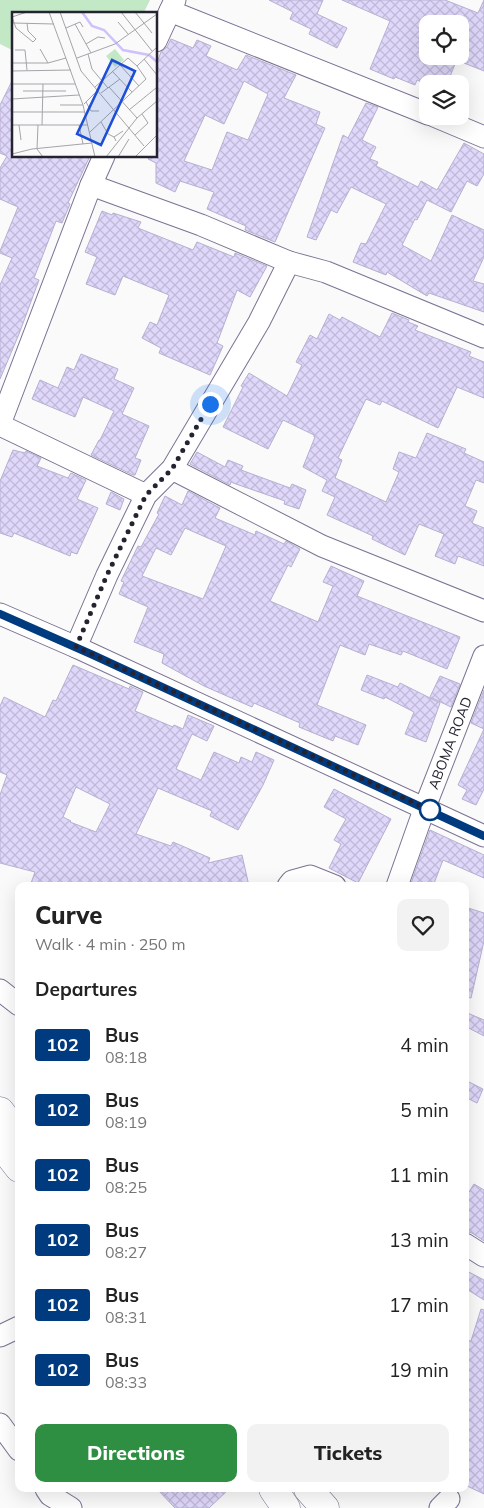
<!DOCTYPE html>
<html lang="en">
<head>
<meta charset="utf-8">
<style>
	:root { --surface:#fff; --page:#f2f2f2; --text:#222; --muted:#767676; --accent:#2e8e42 }
	body { margin:0; font-family:Mulish,sans-serif; background:var(--page); color:var(--text); height:100vh; display:flex; flex-direction:column; font-size:19px; white-space:nowrap }
	* { box-sizing:border-box; margin:0 }
	p { font-size:16px; color:var(--muted) }
	.icon { flex:none; width:28px; height:28px; fill:none; stroke:currentColor; stroke-width:2; stroke-linecap:round; stroke-linejoin:round }
	.map { position:relative; flex:1; overflow:hidden }
	.side { position:absolute; left:15px; top:882px; width:454px; height:610px; display:flex; flex-direction:column; background:var(--surface); border-radius:10px; box-shadow:0 5px 20px #0002 }
	.side>* { flex:none }
	.badge { padding:0 10px; border-radius:4px; font-size:18px; line-height:32px }
	.tools { position:absolute; left:419px; top:15px; display:grid; gap:10px }
	.tools a { display:grid; place-items:center; width:50px; height:50px; border-radius:10px; background:var(--surface); box-shadow:0 5px 20px #0002; font-size:25px }
	.you { position:absolute; width:25px; height:25px; margin:-12px; border:4px solid #fff; border-radius:50%; background:#1a73e8; box-shadow:0 0 0 8px #1a73e833 }
	.map>.badge { position:absolute; translate:-50% -50%; box-shadow:0 0 0 2px #fff }
	h2 { padding:0 20px; font-size:19px; line-height:45px }
	.round { display:grid; place-items:center; flex:none; width:52px; height:52px; border-radius:10px; background:var(--page) }
	.head { display:flex; align-items:center; justify-content:space-between; height:85px; padding:0 20px }
	h1 { font-size:24px; font-weight:800; line-height:38px }
	.primary-button { display:flex; gap:10px; margin-top:auto; padding:10px 20px }
	.primary-button a { flex:1; height:58px; border-radius:10px; background:var(--accent); color:#fff; font-size:20px; font-weight:800; line-height:58px; text-align:center }
	.primary-button a+a { background:var(--page); color:var(--text) }
	ul { padding:0; list-style:none }
	li { display:flex; align-items:center; gap:15px; height:65px; padding:0 20px }
	li div { flex:1 }
	li b { display:block; font-size:19px }
	li em { font-style:normal }
	li .badge { min-width:55px; font-weight:700; text-align:center }
	.map>svg:first-child { display:block }
	.pitch { fill:#c3e8c6 }
	.building { fill:url(#building-cross-hatch); stroke:#b7afd1; fill-rule:evenodd }
	.lines { fill:none; stroke-linecap:round; stroke-linejoin:round }
	.minor-casing { stroke:#7b7393; stroke-width:23 }
	.major-casing { stroke:#7b7393; stroke-width:29 }
	.minor { stroke:#fff; stroke-width:21 }
	.major { stroke:#fff; stroke-width:28 }
	.line-casing { stroke:#fff; stroke-width:11 }
	.line { stroke:#003b80; stroke-width:8 }
	.walk { stroke:#262330; stroke-width:5; stroke-dasharray:0 9 }
	.stop-dot { fill:#fff; stroke:#003b80; stroke-width:2.5 }
	.labels { text-anchor:middle; stroke-width:4; stroke-linejoin:round; paint-order:stroke }
	.street-label { font-size:14px; fill:#262330; stroke:#fff }
	.inset-river { fill:none; stroke:#cfc2fa; stroke-width:2.5 }
	.inset-road { fill:none; stroke:#a5a4a9; stroke-width:1 }
	.view { fill:#1d4ed8; fill-opacity:0.15; stroke:#1d4ed8; stroke-width:2.5 }
	.inset-edge { fill:none; stroke:#262330; stroke-width:2.5 }
</style>
</head>
<body>
<div class="map">
<svg width="484" height="1508" viewBox="0 0 484 1508">
	<defs>
		<pattern id="building-cross-hatch" width="8" height="8" patternUnits="userSpaceOnUse" patternTransform="scale(1.25)"><rect width="8" height="8" fill="#e0d8fb"/><path d="M0 0l8 8M0 8l8-8" fill="none" stroke="#c0b9d7"/></pattern>
	</defs>
	<rect width="100%" height="100%" fill="#fafafa"/>
	<!-- pitch -->
	<path class="pitch" d="M0,0H150L143,14H14V51L0,44Z"/>
	<!-- building -->
	<g class="building">
		<path d="M269,0H323L317,14L347,28L337,48L309,34L311,29L290,19L293,12Z"/>
		<path d="M342,0H445L478,13L484,0V71L459,61L469,37L460,33V24H428V56H436L455,64L447,84H425L417,80L415,85L395,77L394,79L370,69L390,21Z"/>
		<path d="M171,39L193,48L197,40L211,46L206,56L237,70L246,55L296,75L284,98L320,112L316,124L325,128L275,242L245,230L246,226L207,209L214,192L180,181L175,192L156,183V163L148,159L150,156H156V65L161,52L167,47ZM244,81L268,94L248,140L227,132L212,170L184,161L205,115L224,124Z"/>
		<path d="M14,77V156H90L68,203L70,204L62,223L56,221L34,278L39,280L19,334L0,379V285L12,258L0,253V251L18,207L0,199V168L7,156L0,153V105Z"/>
		<path d="M366,103L378,107L362,140L376,147L370,159L378,162L376,166L418,187L421,181L437,190L464,143L484,154V174L477,186L467,181L451,212L427,200L417,220L415,219L402,245L431,261L452,215L484,230V257L473,281L484,284V312L429,293L427,296L387,272L386,275L353,262L361,243L366,244L386,204L351,187L337,213L331,210L316,240L307,237L343,135L348,138Z"/>
		<path d="M102,211L112,215L113,213L141,222L138,228L193,250L197,242L234,257L235,253L267,266L250,297L237,290L217,343L223,346L210,375L159,353L161,348L142,338L150,322L157,325L169,295L123,276L115,295L86,284L97,257L85,252Z"/>
		<path d="M392,313L409,320L408,322L418,326L415,330L471,352L469,356L484,362V398L457,387L438,428L382,401L380,405L366,399L338,458L342,460L335,478L386,502L399,472L393,469L399,452L416,458L427,433L466,449L464,453L484,462V483L476,480L465,506L477,511L472,523L484,528V566L458,556L455,564L435,556L444,534L419,524L405,555L372,539L373,536L327,515L335,497L322,491L327,480L303,467L315,437H314V435L283,420L268,449L223,427L243,387L241,386L249,373L287,396L302,365L296,362L310,335L317,339L329,314L340,320L342,317L380,337Z"/>
		<path d="M81,354L118,369L114,379L134,388L122,414L149,426L135,458L141,460L135,475H133L91,455L99,440H100L114,411L83,397L75,417L32,399L40,380L58,388L67,367L74,370Z"/>
		<path d="M13,450L25,453L26,451L41,458L37,466L68,478L71,473L86,480L77,499L98,508L77,554L71,552L70,556L14,533L12,537L0,533V481Z"/>
		<path d="M197,452L225,467L228,460L243,466L241,470L290,488L292,484L306,490L299,509L284,504L285,501L236,484L231,482L230,485L190,464Z"/>
		<path d="M188,491L220,508L215,518L255,535L256,531L284,544L286,541L300,549L291,567L288,565L270,601L318,622L333,586L323,582L331,566L364,581L357,596L460,637L447,669L403,651L401,655L369,644L365,655L340,645L317,705L366,725L358,745L335,736L333,741L299,727L300,723L254,703L252,707L204,686L162,663L164,654L134,642L148,607L119,594L124,582L121,581L138,546L141,547L159,514L157,513L165,496L182,505ZM185,528L226,546L203,599L142,576L156,548L171,555Z"/>
		<path d="M111,492L124,499L120,510L106,504Z"/>
		<path d="M73,665L129,689L130,686L143,692L135,711L173,727L174,725L183,729L188,715L214,726L207,741L192,734L176,769L201,780L214,752L239,763L241,757L252,762L256,752L274,760L263,785L238,830L210,816L212,811L158,788L136,834L171,846L173,842L210,858L208,863L242,855L249,886H30L35,872L0,863V795L7,775L0,772V706L4,697L45,717L53,700L56,701ZM76,787L110,804L96,832L70,822L71,821L63,817Z"/>
		<path d="M367,675L398,687L400,683L440,703L426,742L405,734L414,712L385,697L384,699L361,690Z"/>
		<path d="M440,676L460,684L451,707L430,697Z"/>
		<path d="M484,690V789L476,805L462,799L467,790L458,785L484,729L471,723Z"/>
		<path d="M334,789L391,819L358,883L329,868L341,844L334,840L346,819L324,807Z"/>
		<path d="M430,830L484,855V878L443,860L433,886H410Z"/>
		<path d="M465,907L484,913V941L471,998L465,997Z"/>
		<path d="M465,1012L484,1020V1036L465,1026Z"/>
		<path d="M465,1080L483,1089L477,1103L465,1097Z"/>
		<path d="M474,1184L484,1190V1241L472,1233L465,1231V1198Z"/>
		<path d="M465,1270L484,1280V1300L465,1288Z"/>
		<path d="M481,1309L484,1310V1494L465,1485V1340L471,1341Z"/>
		<path d="M157,1489H229L209,1508H175Z"/>
	</g>
	<g class="lines">
		<defs>
			<g id="minor">
				<path d="M170,11L428,114"/>
				<path d="M156,41L175,0"/>
				<path d="M434,116L484,137"/>
				<path d="M91,185L201,225L289,262L326,272L484,337"/>
				<path d="M0,424L91,185L104,156"/>
				<path d="M0,425L146,495"/>
				<path d="M172,469L322,546L484,611"/>
				<path d="M0,614L76,647L484,836"/>
				<path d="M76,647L107,575L146,495L172,469L259,322L289,262"/>
				<path d="M288,886L292,881L310,876L335,886"/>
				<path d="M397,886L425,807L484,656"/>
				<path d="M0,990L19,1005"/>
				<path d="M465,1244L484,1256"/>
				<path d="M0,1336L19,1327"/>
				<path d="M0,1424L19,1450"/>
				<path d="M46,1489L50,1495L71,1508"/>
				<path d="M440,1508L449,1499"/>
			</g>
			<g id="major">
				<path d="M0,1111L19,1136"/>
				<path d="M0,1144L19,1168"/>
				<path d="M273,1489L286,1508"/>
				<path d="M308,1489L325,1508"/>
			</g>
		</defs>
		<!-- minor casing -->
		<use href="#minor" class="minor-casing"/>
		<!-- major casing -->
		<use href="#major" class="major-casing"/>
		<!-- minor -->
		<use href="#minor" class="minor"/>
		<!-- major -->
		<use href="#major" class="major"/>
	</g>
	<g class="lines">
		<defs>
			<path id="line" d="M0,614L93,655L484,836"/>
		</defs>
		<!-- line casing -->
		<use href="#line" class="line-casing"/>
		<!-- line -->
		<use href="#line" class="line"/>
		<!-- walk -->
		<path class="walk" d="M210,404L172,469L146,495L107,575L76,647L430,810"/>
	</g>
	<!-- markers -->
	<circle class="stop-dot" cx="430" cy="810" r="10"/>
	<g class="labels">
		<!-- street labels -->
		<g class="street-label">
			<text transform="translate(450 743) rotate(-69)" y="5">ABOMA ROAD</text>
		</g>
	</g>
	<!-- overview -->
	<g transform="translate(12 12)">
		<rect width="145" height="145" fill="#fafafa"/>
		<path d="M103,37L112,48L103,55L94,44Z" fill="#c3e8c6"/>
		<path class="inset-river" d="M70,0L80,14L92,18L111,38L137,43L145,50"/>
		<path class="inset-road" d="M37,0L71,93L83,145M48,0L69,59L132,134M109,0L140,39M123,0L140,21M0,5L4,16L21,30L24,27L16,19L15,11M0,5L15,0M106,10L116,22M1,11L42,12M63,12L79,41M54,16L68,10L71,15M74,32L86,25L93,26M28,37L36,51M3,38H13L15,58M76,42L80,57L96,76M65,46L103,32L145,2M132,47L145,63M0,51H36L54,46M108,53L127,74M0,59L59,58M100,59L120,80M0,72H63M83,75L116,46L125,54M11,79H54M89,81L108,67M0,87L67,83M74,90L79,99H87M72,92L86,78M48,93H71M117,98L144,76M0,100H73M125,106L145,89M89,110L96,122L102,125M0,113H76M7,113L9,128M26,113L25,137L31,145M30,113L31,72M67,113L71,132M78,120L134,67L125,54L145,35M123,123L136,111L130,102M104,129L102,125L111,119M0,142L20,137L80,131M94,145L125,106L97,75M106,145L117,127M123,145L145,123"/>
		<path class="view" d="M100,48L123,59L89,133L65,122Z"/>
		<rect width="145" height="145" class="inset-edge"/>
	</g>
</svg>
<div class="tools">
<a><svg class="icon" aria-label="locate" viewBox="0 0 24 24"><circle cx="12" cy="12" r="6"/><path d="M12 2v4M12 18v4M2 12h4M18 12h4"/></svg></a>
<a><svg class="icon" aria-label="layers" viewBox="0 0 24 24"><path d="M12 4l9 5-9 5-9-5zM3 14l9 5 9-5"/></svg></a>
</div>
<div class="you" style="left:210px;top:404px"></div>
<section class="side">
<div class="head"><div><h1>Curve</h1><p>Walk · 4 min · 250 m</p></div><a class="round"><svg class="icon" aria-label="heart" viewBox="0 0 24 24"><path d="M12 20l-8-8c-3-5 5-10 8-4 3-6 11-1 8 4z"/></svg></a></div>
<h2>Departures</h2>
<ul>
<li><span class="badge" style="background:#003b80;color:#fff">102</span><div><b>Bus</b><p>08:18</p></div><em>4 min</em></li>
<li><span class="badge" style="background:#003b80;color:#fff">102</span><div><b>Bus</b><p>08:19</p></div><em>5 min</em></li>
<li><span class="badge" style="background:#003b80;color:#fff">102</span><div><b>Bus</b><p>08:25</p></div><em>11 min</em></li>
<li><span class="badge" style="background:#003b80;color:#fff">102</span><div><b>Bus</b><p>08:27</p></div><em>13 min</em></li>
<li><span class="badge" style="background:#003b80;color:#fff">102</span><div><b>Bus</b><p>08:31</p></div><em>17 min</em></li>
<li><span class="badge" style="background:#003b80;color:#fff">102</span><div><b>Bus</b><p>08:33</p></div><em>19 min</em></li>
</ul>
<div class="primary-button"><a>Directions</a><a>Tickets</a></div>
</section>
</div>
</body>
</html>
